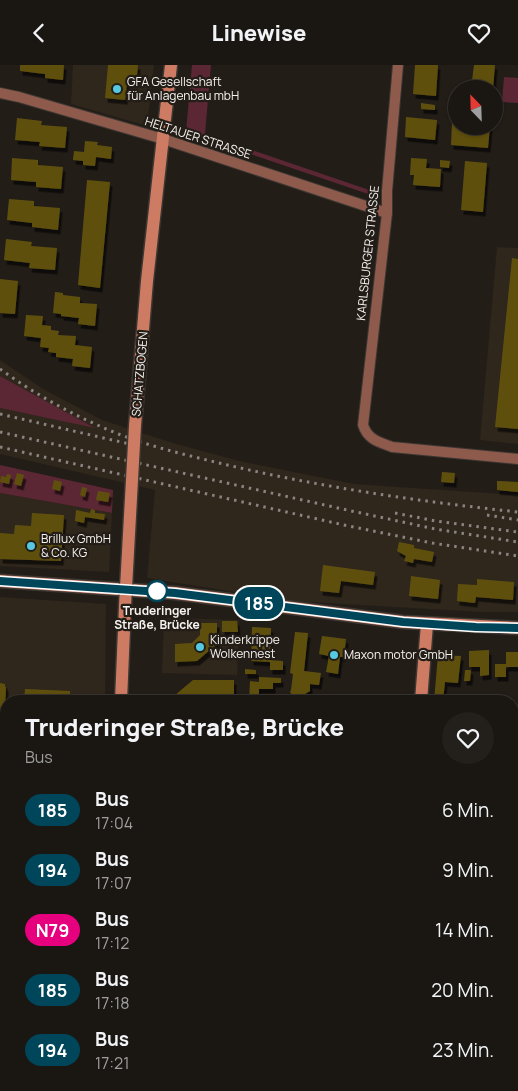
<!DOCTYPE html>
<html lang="de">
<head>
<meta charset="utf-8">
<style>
	:root { --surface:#1a1612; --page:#231f1b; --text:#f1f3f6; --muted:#9f9f9f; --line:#383532 }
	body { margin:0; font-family:Manrope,sans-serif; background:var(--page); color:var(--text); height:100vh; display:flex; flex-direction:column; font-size:19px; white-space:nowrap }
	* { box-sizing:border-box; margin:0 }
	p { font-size:16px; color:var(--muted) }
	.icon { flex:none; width:28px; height:28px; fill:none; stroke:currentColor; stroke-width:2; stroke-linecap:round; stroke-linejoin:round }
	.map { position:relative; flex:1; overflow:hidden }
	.details { position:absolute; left:0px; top:630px; width:519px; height:396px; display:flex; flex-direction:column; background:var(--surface); border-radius:20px 20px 0 0; box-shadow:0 1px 4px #0004,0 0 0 1px var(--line) }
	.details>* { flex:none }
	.badge { padding:0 10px; border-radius:16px; font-size:18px; line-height:32px }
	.needle { width:32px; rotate:337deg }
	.controls { position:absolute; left:448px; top:15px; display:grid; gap:10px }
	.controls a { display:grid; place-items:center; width:55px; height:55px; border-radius:50%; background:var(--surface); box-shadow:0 1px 4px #0004,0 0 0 1px var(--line); font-size:25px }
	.map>.badge { position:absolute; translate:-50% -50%; box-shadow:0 0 0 2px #fff }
	.round { display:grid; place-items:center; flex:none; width:52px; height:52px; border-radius:26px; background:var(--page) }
	.headline { display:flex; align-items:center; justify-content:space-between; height:85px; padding:0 25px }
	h1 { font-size:24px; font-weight:800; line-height:38px }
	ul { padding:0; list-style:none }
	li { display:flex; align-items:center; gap:15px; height:60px; padding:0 25px }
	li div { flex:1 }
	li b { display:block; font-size:19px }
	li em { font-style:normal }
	li .badge { min-width:55px; font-weight:700; text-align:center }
	header { display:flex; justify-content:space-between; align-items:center; height:65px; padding:0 25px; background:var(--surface); font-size:22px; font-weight:800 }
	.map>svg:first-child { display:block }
	.built { fill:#2f261c }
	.green { fill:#5c2734 }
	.building { fill:#5f5011; filter:url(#shadow) }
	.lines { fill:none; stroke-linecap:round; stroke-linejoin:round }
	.street-casing { stroke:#3c3732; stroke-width:12 }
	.secondary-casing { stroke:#3c3732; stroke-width:15 }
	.street { stroke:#8e5a4c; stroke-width:10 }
	.secondary { stroke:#ce7b64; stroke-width:12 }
	.rail { stroke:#8a8581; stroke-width:3; stroke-dasharray:2.5 5; stroke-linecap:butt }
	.secondary-bridge-casing { stroke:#3c3732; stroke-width:15; stroke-linecap:butt }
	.secondary-bridge { stroke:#ce7b64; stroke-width:12 }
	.line-casing { stroke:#fff; stroke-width:11 }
	.line { stroke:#00465a; stroke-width:8 }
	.poi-dot { fill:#56c9e0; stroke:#231d18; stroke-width:2 }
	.stop-dot { fill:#fff; stroke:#00465a; stroke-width:2.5 }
	.labels { text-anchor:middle; stroke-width:4.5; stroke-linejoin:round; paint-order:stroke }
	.poi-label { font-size:12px; fill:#f7f3ef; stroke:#231d18; text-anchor:start }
	.street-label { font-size:12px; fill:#f7f3ef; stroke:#231d18 }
	.stop-label { font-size:12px; font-weight:bold; fill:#f7f3ef; stroke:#231d18 }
</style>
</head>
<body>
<header><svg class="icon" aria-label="back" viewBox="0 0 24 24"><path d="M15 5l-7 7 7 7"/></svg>Linewise<svg class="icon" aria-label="heart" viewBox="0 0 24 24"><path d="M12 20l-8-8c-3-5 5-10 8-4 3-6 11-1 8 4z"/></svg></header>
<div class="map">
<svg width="518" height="1026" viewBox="0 0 518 1026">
	<defs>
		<filter id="shadow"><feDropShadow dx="2.5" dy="4.5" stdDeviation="0" flood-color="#0009"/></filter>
	</defs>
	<rect width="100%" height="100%" fill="#231d18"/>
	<!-- built -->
	<g class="built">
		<path d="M73,0H154L147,61L71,39Z"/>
		<path d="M497,182L518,183V379L480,375Z"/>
		<path d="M0,295L43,324L102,355L173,378L239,396L354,419L518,430V547H482L290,536L147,513L155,425L0,389V343L93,362L0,311Z"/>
		<path d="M0,428L112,448L109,507L0,501Z"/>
		<path d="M0,532L106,539L105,636H6V715H0Z"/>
		<path d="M164,553L239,555L237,610L162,608Z"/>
	</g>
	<!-- green -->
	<g class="green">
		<path d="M192,0H211L205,69L378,128L377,132L186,67Z"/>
		<path d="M504,12L518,13V38L502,37Z"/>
		<path d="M0,311L95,363L0,343Z"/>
		<path d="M0,400L113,425L112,448L0,428Z"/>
	</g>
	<!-- building -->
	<g class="building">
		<path d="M20,0H64L63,15L45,13V9L20,6Z"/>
		<path d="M108,0H138L137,11H128L125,35L105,33Z"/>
		<path d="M415,0H438L436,31L413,29Z"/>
		<path d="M474,0H495L493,24H471Z"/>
		<path d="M421,38L435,40V45L421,44Z"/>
		<path d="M406,52L437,55L435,75L405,72Z"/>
		<path d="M17,53L42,56L41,60L67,62L65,83L39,81L40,77L15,75Z"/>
		<path d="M452,58H456V61H490L488,83L451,80Z"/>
		<path d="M85,76L98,77L97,80L112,82L111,94L96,92L95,101L83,100V96L73,95L74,86L84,87Z"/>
		<path d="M12,93L38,95V100L63,102L61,124L36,122V117L11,115Z"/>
		<path d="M411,93L427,94L426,103L441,104L440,122L413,120L414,110H410Z"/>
		<path d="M440,95L450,96L449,103L440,102Z"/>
		<path d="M465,96L487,98L483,147L461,145Z"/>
		<path d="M87,115L110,117L100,223L78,220Z"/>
		<path d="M9,134L34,136V141L60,143L58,165L32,162V158L7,155Z"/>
		<path d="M6,174L32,177L31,181L57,183L55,205L29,203L30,198L4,195Z"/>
		<path d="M512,193L518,194V364L495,362Z"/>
		<path d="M0,214L18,216L15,249L0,248Z"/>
		<path d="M55,227L63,228V230L80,232V238L97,239L95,261L78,259L79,253L61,251V249L53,248Z"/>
		<path d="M26,250L43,251L42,260L51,261V265L59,266L58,270L76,271L75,280L92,282L90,303L72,301L73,294L56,292V288L48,287L49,283L40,282L41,273L24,271Z"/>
		<path d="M442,407L455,408L454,418L441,417Z"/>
		<path d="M17,408L24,410L21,421L14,419Z"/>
		<path d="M7,409L11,410L9,419L0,417L1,411L6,412Z"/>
		<path d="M54,415L62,417L60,426L52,424Z"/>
		<path d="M497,416L518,417V427L497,425Z"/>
		<path d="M82,422L87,423L85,432L80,430Z"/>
		<path d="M98,426L110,428L108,437L96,435Z"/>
		<path d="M91,444L95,445V448L105,449L104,455L85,452L84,458L75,456L76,445L90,448Z"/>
		<path d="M32,448L64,450L61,496L0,494V468L14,469L15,460L31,461Z"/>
		<path d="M399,477L414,480V483L434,487L432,497L414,494L413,498L404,496L406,491L397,486Z"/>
		<path d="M323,500L375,507L373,520L341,516L339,528L320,526Z"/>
		<path d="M411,511L440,515L438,534L409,531Z"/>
		<path d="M477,514L514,517L513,535L476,532L475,538L457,536L458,519L477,520Z"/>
		<path d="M222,556H237L238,567H222Z"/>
		<path d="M200,558H217V579L197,596L175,597V579L192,578L200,570Z"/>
		<path d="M252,562L271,563L270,595L283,596V605H270V597L251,596Z"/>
		<path d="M295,567L308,568L304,606L321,608L319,620L310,619V626L295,635L290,627L291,625L293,609L290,608Z"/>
		<path d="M322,571L346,574L344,592H340L338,609L326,607L329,591L319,589Z"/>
		<path d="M489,585V610L480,611V602H469V586Z"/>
		<path d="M506,587H518V602H506V612H495V599H506Z"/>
		<path d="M438,590L461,591L458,618L445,617L443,636H434Z"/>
		<path d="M245,604L256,605V609H245Z"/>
		<path d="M465,605H471L470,616H464Z"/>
		<path d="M259,612L281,613V618H273V624H259V636H249L250,616L259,617Z"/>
		<path d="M193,615H234V633L197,632L192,636H168Z"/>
		<path d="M0,618L5,619V622H6L3,694L0,693Z"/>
		<path d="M25,624L70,626V636H24Z"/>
		<path d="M318,631L343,632V636H318Z"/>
		<rect x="512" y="643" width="5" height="13"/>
		<rect x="512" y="705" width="6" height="19"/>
		<path d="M0,739L6,740L5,754H0Z"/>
		<rect x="512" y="740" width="6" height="19"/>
		<path d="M513,764L518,765V788H512Z"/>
		<rect x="512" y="833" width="6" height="21"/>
		<path d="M3,844L6,850V856L1,859L0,846Z"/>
		<path d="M6,858V878L0,880V861Z"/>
		<path d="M512,872L518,873V893H515V889H512Z"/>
		<path d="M512,919L518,920V934H512Z"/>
		<path d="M6,974V989L0,991V976Z"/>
		<path d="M512,996H518V1014L512,1013Z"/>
		<path d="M6,1013V1020H12L13,1026H0V1015Z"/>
		<path d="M53,1020H83V1022L79,1023V1026H54Z"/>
	</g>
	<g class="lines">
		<defs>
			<g id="street">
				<path d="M398,0L387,126V148L363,360C368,375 379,377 392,382L518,394"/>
				<path d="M0,28L19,32L163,74L387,148"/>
				<path d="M512,692H518"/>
				<path d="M0,721L6,722"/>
				<path d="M512,906H518"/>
				<path d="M331,1026V1020"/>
			</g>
			<g id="secondary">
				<path d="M135,361L147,216L171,0"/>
				<path d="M0,516L175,528L403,557L518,563"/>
				<path d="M121,636L125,541"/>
				<path d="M421,636L427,559"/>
				<path d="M0,904L6,901"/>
				<path d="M121,1020V1026"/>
				<path d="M137,1026V1020"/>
			</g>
		</defs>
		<!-- street casing -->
		<use href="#street" class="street-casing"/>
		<!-- secondary casing -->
		<use href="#secondary" class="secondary-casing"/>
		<!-- street -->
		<use href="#street" class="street"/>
		<!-- secondary -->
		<use href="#secondary" class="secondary"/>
		<!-- rail -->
		<g class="rail">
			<path d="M0,304C32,327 67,347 102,362C137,378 174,387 211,396C312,421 415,436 518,447"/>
			<path d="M0,349L134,380"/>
			<path d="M0,367L347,445L435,464L518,477"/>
			<path d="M0,382L344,460L432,478L518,491"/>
			<path d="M395,448L436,456L518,467"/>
			<path d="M487,450L518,455"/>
		</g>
		<defs>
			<path id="secondary-bridge" d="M125,541L135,361"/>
		</defs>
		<!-- secondary-bridge casing -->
		<use href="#secondary-bridge" class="secondary-bridge-casing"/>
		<!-- secondary-bridge -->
		<use href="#secondary-bridge" class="secondary-bridge"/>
	</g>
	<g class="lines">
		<defs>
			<path id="line" d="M0,516L175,528L403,557L476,562L518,563"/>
		</defs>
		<!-- line casing -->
		<use href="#line" class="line-casing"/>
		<!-- line -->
		<use href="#line" class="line"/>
	</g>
	<!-- markers -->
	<g class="poi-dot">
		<circle cx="117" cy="24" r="5"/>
		<circle cx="31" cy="481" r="5"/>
		<circle cx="200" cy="582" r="5"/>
		<circle cx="334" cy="590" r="5"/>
	</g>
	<circle class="stop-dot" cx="157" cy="526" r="10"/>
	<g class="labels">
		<!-- poi labels -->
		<g class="poi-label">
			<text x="127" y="21">GFA Gesellschaft<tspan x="127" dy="14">für Anlagenbau mbH</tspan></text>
			<text x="41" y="478">Brillux GmbH<tspan x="41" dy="14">&amp; Co. KG</tspan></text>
			<text x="210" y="579">Kinderkrippe<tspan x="210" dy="14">Wolkennest</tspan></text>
			<text x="344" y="594">Maxon motor GmbH</text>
		</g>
		<!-- street labels -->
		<g class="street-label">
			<text transform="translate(198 73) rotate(18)" y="4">HELTAUER STRASSE</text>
			<text transform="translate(368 188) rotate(-84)" y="4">KARLSBURGER STRASSE</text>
			<text transform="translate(140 309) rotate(-85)" y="4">SCHATZBOGEN</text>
		</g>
		<!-- stop labels -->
		<g class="stop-label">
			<text x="157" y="550">Truderinger<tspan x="157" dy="14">Straße, Brücke</tspan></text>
		</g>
	</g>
</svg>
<div class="controls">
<a><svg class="needle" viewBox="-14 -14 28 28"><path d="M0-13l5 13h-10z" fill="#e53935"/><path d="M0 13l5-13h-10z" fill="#9f9f9f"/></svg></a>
</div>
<b class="badge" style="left:259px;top:538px;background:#00465a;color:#fff">185</b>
<section class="details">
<div class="headline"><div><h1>Truderinger Straße, Brücke</h1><p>Bus</p></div><a class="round"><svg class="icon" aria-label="heart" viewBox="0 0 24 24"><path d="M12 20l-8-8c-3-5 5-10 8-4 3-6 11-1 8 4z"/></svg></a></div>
<ul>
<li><span class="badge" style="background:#00465a;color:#fff">185</span><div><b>Bus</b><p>17:04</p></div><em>6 Min.</em></li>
<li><span class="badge" style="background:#00465a;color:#fff">194</span><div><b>Bus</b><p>17:07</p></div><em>9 Min.</em></li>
<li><span class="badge" style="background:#e6007e;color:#fff">N79</span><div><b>Bus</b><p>17:12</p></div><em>14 Min.</em></li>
<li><span class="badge" style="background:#00465a;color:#fff">185</span><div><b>Bus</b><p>17:18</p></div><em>20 Min.</em></li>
<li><span class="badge" style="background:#00465a;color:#fff">194</span><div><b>Bus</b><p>17:21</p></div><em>23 Min.</em></li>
</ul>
</section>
</div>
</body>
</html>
